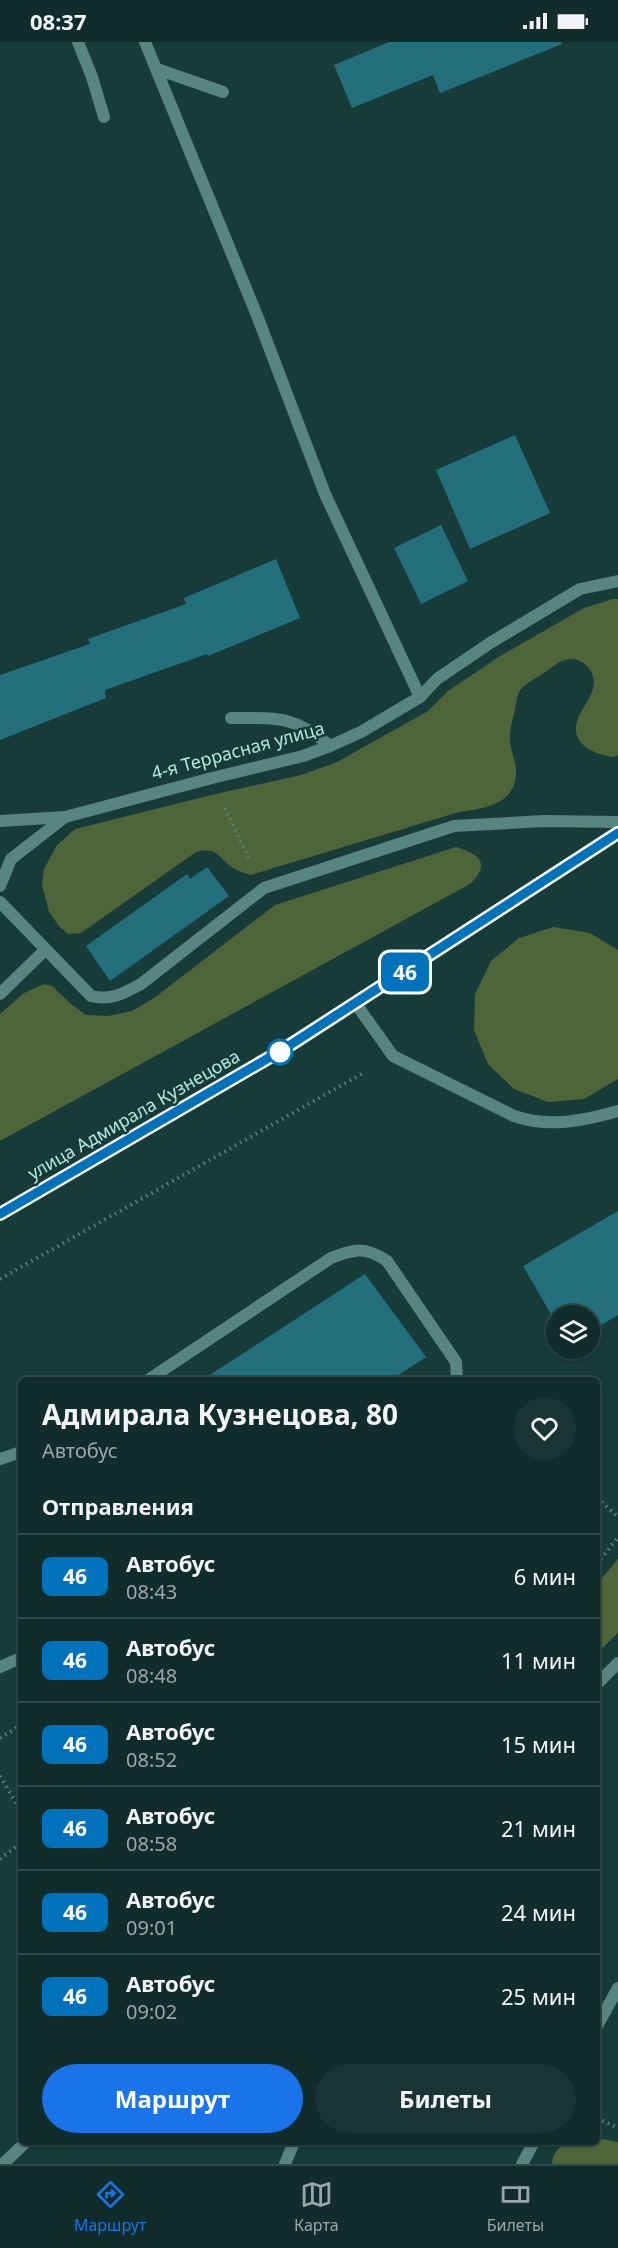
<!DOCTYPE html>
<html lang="ru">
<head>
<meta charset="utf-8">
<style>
	:root { --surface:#102c2b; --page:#193433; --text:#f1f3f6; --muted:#9ca7a9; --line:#304847; --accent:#1a73e8 }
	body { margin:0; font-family:"Noto Sans",sans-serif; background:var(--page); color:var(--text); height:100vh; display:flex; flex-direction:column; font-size:22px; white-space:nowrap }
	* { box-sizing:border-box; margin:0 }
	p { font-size:20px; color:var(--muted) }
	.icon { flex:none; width:33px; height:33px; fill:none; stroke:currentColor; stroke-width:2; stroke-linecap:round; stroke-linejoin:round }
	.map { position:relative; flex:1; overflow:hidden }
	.drawer { position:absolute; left:18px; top:1335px; width:582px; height:768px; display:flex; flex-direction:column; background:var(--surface); border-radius:9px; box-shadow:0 2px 4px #0004,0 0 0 2px var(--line) }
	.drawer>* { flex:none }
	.badge { padding:0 12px; border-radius:9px; font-size:21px; line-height:39px }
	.fabs { position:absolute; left:546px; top:1263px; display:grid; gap:12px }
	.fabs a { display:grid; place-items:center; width:54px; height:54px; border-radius:50%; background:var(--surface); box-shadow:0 2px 4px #0004,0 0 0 2px var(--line); font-size:30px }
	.map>.badge { position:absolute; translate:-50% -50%; box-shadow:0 0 0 3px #fff }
	h2 { padding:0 24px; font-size:22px; line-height:54px }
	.round { display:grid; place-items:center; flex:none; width:63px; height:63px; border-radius:32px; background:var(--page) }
	.summary { display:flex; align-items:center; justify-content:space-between; height:102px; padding:0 24px }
	h1 { font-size:28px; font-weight:700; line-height:45px }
	.primary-button { display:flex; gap:12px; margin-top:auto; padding:12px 24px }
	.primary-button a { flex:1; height:69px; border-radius:36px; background:var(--accent); color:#fff; font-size:24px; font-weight:700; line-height:69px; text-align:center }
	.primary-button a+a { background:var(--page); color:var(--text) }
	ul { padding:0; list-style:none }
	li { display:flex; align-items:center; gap:18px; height:84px; padding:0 24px; border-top:2px solid var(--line) }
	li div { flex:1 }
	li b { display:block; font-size:22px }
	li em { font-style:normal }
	li .badge { min-width:66px; font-weight:700; text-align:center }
	.status { display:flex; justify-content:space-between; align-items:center; height:42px; padding:0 30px; background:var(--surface); direction:ltr }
	.status svg { height:16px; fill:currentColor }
	.dock { display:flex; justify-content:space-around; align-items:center; height:84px; border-top:2px solid var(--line); background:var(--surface); font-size:16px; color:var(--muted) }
	.dock a { display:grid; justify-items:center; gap:3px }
	.dock .selected { color:var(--accent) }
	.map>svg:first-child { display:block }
	.green { fill:#4e6539 }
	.building { fill:#246f7c }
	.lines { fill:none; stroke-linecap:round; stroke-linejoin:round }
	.path { stroke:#588380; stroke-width:4; stroke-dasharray:1.5 4.5; stroke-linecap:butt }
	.lane { stroke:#588481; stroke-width:12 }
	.street { stroke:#588481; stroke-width:12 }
	.secondary { stroke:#69b0ac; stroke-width:12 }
	.line-casing { stroke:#fff; stroke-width:14 }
	.line { stroke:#0072bc; stroke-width:9 }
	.stop-dot { fill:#fff; stroke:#0072bc; stroke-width:3 }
	.labels { text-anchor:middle; stroke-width:5; stroke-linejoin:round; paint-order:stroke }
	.street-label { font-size:18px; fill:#b3e7e3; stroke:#163b39 }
</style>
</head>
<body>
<div class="status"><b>08:37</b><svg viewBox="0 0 49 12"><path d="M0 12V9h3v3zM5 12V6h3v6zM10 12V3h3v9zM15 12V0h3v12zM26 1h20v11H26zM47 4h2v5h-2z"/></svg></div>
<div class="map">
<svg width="618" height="2122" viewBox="0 0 618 2122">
	<rect width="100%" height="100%" fill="#163b39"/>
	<!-- green -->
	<g class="green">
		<path d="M613,557H618V713L614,715C596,713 570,703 577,679C583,661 604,645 588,625C584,621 578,617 572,617C561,616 550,627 541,633C535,637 526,641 522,646C517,651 516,661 515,668C513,676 510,686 510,695C509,705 515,716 516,726C518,762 487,766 459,770L251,833C245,831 237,829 232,825C216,814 218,805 196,810L81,891L68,892L59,884L49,870L42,843L44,827L57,803L75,787L207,754L301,733L337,720L428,669L448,649L500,614L584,566Z"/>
		<path d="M456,805C480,812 491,822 470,842L0,1099V972L24,951L44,942L52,944L71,962L86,973L108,974L132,969L154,956L275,863Z"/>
		<path d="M554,885L590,891L618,908V1037L584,1057L548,1060L514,1047L488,1022L474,988L475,952L491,919L519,896Z"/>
		<path d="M618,1517V1591L597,1611V1542Z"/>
		<path d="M597,2096L618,2100V2122H552C554,2097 578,2100 597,2100Z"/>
	</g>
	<!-- building -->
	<g class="building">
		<path d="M389,0H561L562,2L440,51L433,33L352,66L334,23Z"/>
		<path d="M515,393L550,471L470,507L436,428Z"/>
		<path d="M441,483L468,539L421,562L394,506Z"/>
		<path d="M276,517L300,576L208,614L207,612L105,648L106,656L0,698V633L90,602L88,597L186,562L184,556Z"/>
		<path d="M207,825L229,854L110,939L86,904L187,832L190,837Z"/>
		<path d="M618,1169V1273L590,1290V1274H556V1281L523,1224Z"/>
		<path d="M365,1232L426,1315L391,1338H202Z"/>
	</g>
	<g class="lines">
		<!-- path -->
		<g class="path">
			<path d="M225,766L250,819"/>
			<path d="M0,1237L365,1030"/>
			<path d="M597,1456L618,1475"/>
			<path d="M597,1522L618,1495"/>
			<path d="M0,1696L21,1683"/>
			<path d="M0,1734L21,1769"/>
			<path d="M0,1817L21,1801"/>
			<path d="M597,2076L618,2086"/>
		</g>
		<!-- lane -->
		<g class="lane">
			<path d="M78,0L92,35L104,75"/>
			<path d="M145,0L256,271L325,452L420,655"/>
			<path d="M157,27L223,50"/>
			<path d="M231,676C275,676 295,673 330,704"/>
			<path d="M0,779L65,775"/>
			<path d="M0,844L11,817L65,775L212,736L303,714L330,704L361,690L420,655L437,637L490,601L580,547L618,539"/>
			<path d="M0,860L91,954C111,959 124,951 141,942L264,846L454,784L544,779L618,780"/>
			<path d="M0,952L45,908"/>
			<path d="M356,962L393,1014L514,1074C549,1086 583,1079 618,1069"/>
			<path d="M148,1338L331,1216C354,1207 365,1204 387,1219L456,1320L457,1338"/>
			<path d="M0,1417L21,1410"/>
			<path d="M0,1625L21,1616"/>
			<path d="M597,1984L618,1946"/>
			<path d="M3,2122L26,2100"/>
			<path d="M522,2122L534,2100"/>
		</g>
		<!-- street -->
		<g class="street">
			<path d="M597,1642L618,1621"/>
			<path d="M285,2122L294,2100"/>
		</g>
		<!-- secondary -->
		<path class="secondary" d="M0,1172L284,1007L618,791"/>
	</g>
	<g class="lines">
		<defs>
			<path id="line" d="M0,1172L284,1007L618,791"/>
		</defs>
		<!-- line casing -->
		<use href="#line" class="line-casing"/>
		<!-- line -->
		<use href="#line" class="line"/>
	</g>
	<!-- markers -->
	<circle class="stop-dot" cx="280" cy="1010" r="12"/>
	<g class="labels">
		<!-- street labels -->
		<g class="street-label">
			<text transform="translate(238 709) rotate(-15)" y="6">4-я Террасная улица</text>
			<text transform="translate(134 1073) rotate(-30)" y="6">улица Адмирала Кузнецова</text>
		</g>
	</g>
</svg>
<div class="fabs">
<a><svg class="icon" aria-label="layers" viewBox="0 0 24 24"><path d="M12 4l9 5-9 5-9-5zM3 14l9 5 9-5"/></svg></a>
</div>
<b class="badge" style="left:405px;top:930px;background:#0072bc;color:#fff">46</b>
<section class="drawer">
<div class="summary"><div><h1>Адмирала Кузнецова, 80</h1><p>Автобус</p></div><a class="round"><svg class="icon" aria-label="heart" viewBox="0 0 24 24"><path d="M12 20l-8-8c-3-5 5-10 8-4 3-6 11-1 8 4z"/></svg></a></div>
<h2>Отправления</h2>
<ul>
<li><span class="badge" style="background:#0072bc;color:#fff">46</span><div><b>Автобус</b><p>08:43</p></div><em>6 мин</em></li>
<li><span class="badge" style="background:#0072bc;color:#fff">46</span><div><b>Автобус</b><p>08:48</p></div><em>11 мин</em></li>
<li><span class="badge" style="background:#0072bc;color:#fff">46</span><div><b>Автобус</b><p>08:52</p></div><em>15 мин</em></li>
<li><span class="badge" style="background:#0072bc;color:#fff">46</span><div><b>Автобус</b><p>08:58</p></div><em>21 мин</em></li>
<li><span class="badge" style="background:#0072bc;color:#fff">46</span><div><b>Автобус</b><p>09:01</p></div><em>24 мин</em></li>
<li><span class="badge" style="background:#0072bc;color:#fff">46</span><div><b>Автобус</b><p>09:02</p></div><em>25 мин</em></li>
</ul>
<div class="primary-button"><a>Маршрут</a><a>Билеты</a></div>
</section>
</div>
<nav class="dock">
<a class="selected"><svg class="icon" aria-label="directions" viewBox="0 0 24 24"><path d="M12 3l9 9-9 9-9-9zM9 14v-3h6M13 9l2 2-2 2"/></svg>Маршрут</a>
<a><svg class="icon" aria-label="map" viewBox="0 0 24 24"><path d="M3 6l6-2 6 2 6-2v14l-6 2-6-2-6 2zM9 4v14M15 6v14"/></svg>Карта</a>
<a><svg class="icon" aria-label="tickets" viewBox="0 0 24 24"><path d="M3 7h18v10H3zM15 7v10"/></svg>Билеты</a>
</nav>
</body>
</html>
